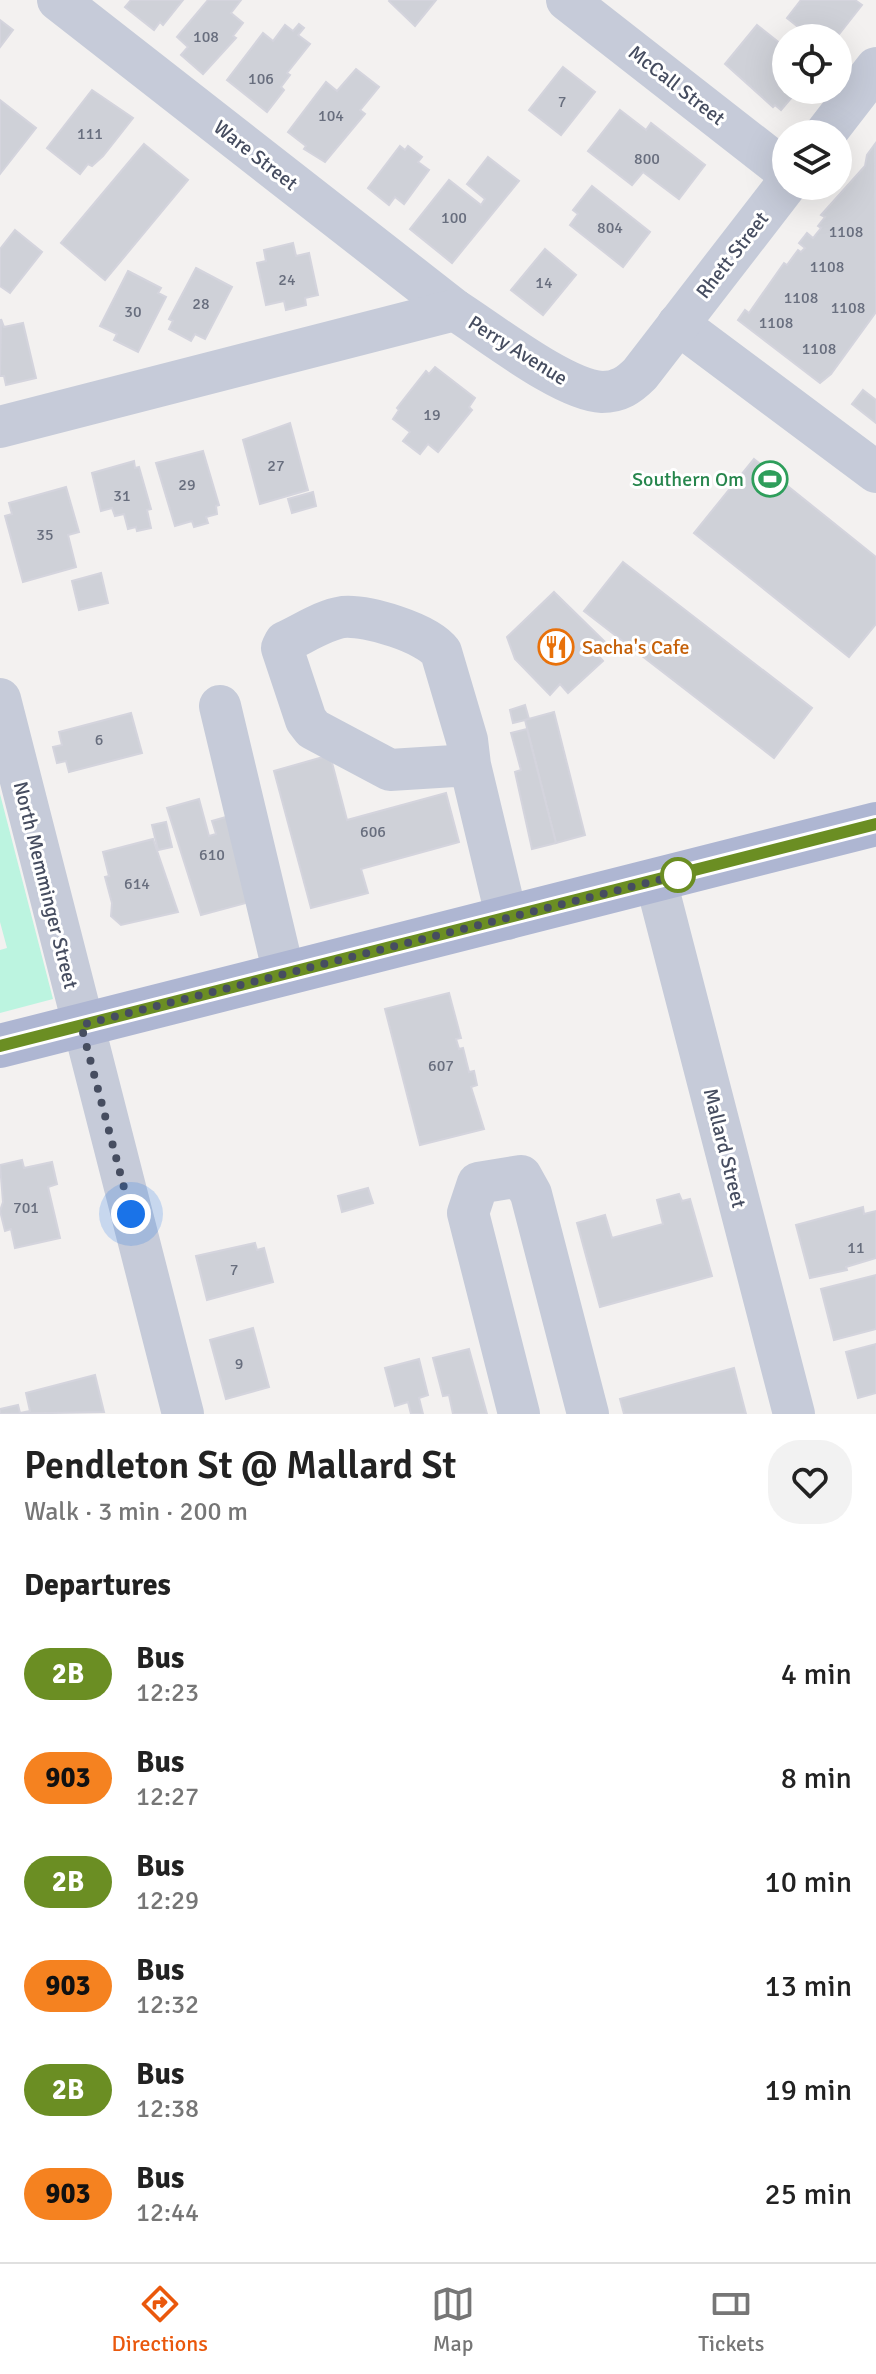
<!DOCTYPE html>
<html lang="en">
<head>
<meta charset="utf-8">
<style>
	:root { --surface:#fff; --page:#f2f2f2; --text:#222; --muted:#767676; --line:#e0e0e0; --accent:#ea580c }
	body { margin:0; font-family:Signika,sans-serif; background:var(--page); color:var(--text); height:100vh; display:flex; flex-direction:column; font-size:30px; white-space:nowrap }
	* { box-sizing:border-box; margin:0 }
	p { font-size:26px; color:var(--muted) }
	.icon { flex:none; width:44px; height:44px; fill:none; stroke:currentColor; stroke-width:2; stroke-linecap:round; stroke-linejoin:round }
	.map { position:relative; height:1414px; overflow:hidden }
	.details { display:flex; flex-direction:column; background:var(--surface); flex:1 }
	.details>* { flex:none }
	.badge { padding:0 16px; border-radius:26px; font-size:28px; line-height:52px }
	.controls { position:absolute; left:772px; top:24px; display:grid; gap:16px }
	.controls a { display:grid; place-items:center; width:80px; height:80px; border-radius:50%; background:var(--surface); box-shadow:0 8px 32px #0002; font-size:40px }
	.you { position:absolute; width:40px; height:40px; margin:-20px; border:6px solid #fff; border-radius:50%; background:#1a73e8; box-shadow:0 0 0 12px #1a73e833 }
	.map>.badge { position:absolute; translate:-50% -50%; box-shadow:0 0 0 4px #fff }
	h2 { padding:0 24px; font-size:30px; line-height:72px }
	.round { display:grid; place-items:center; flex:none; width:84px; height:84px; border-radius:32px; background:var(--page) }
	.overview { display:flex; align-items:center; justify-content:space-between; height:136px; padding:0 24px }
	h1 { font-size:38px; font-weight:600; line-height:60px }
	ul { padding:0; list-style:none }
	li { display:flex; align-items:center; gap:24px; height:104px; padding:0 24px }
	li div { flex:1 }
	li b { display:block; font-size:30px }
	li em { font-style:normal }
	li .badge { min-width:88px; font-weight:700; text-align:center }
	.dock { display:flex; justify-content:space-around; align-items:center; height:112px; border-top:2px solid var(--line); background:var(--surface); font-size:22px; color:var(--muted) }
	.dock a { display:grid; justify-items:center; gap:4px }
	.dock .on { color:var(--accent) }
	.map>svg:first-child { display:block }
	.green { fill:#bcf4e0 }
	.building { fill:#cfd1d8; stroke:#d4d4dd; stroke-width:2 }
	.lines { fill:none; stroke-linecap:round; stroke-linejoin:round }
	.minor { stroke:#c6cbd9; stroke-width:42 }
	.major { stroke:#aeb6d2; stroke-width:44 }
	.line-casing { stroke:#fff; stroke-width:18 }
	.line { stroke:#6b8e23; stroke-width:12 }
	.walk { stroke:#464d60; stroke-width:8; stroke-dasharray:0 14.4 }
	.stop-dot { fill:#fff; stroke:#6b8e23; stroke-width:4 }
	.labels { text-anchor:middle; stroke-width:6; stroke-linejoin:round; paint-order:stroke }
	.number-label { font-size:16px; fill:#686e7e }
	.street-label { font-size:20px; fill:#464d60; stroke:#fff }
	.leisure-label { font-size:20px; fill:#27864d; stroke:#fff; text-anchor:end }
	.food-label { font-size:20px; fill:#c56008; stroke:#fff; text-anchor:start }
</style>
</head>
<body>
<div class="map">
<svg width="876" height="1414" viewBox="0 0 876 1414">
	<rect width="100%" height="100%" fill="#f3f1f0"/>
	<!-- green -->
	<path class="green" d="M0,794L53,999L0,1013V950L7,948L0,922Z"/>
	<!-- building -->
	<g class="building">
		<path d="M131,0H183L163,25L160,22L154,30L125,7Z"/>
		<path d="M208,0H241L231,13L243,23L233,36L236,38L203,74L181,55L188,47L177,37Z"/>
		<path d="M436,0L415,26L389,1L390,0Z"/>
		<path d="M801,0H855L862,5L836,38H812L787,18Z"/>
		<path d="M0,20L13,30L0,47Z"/>
		<path d="M299,24L304,28L298,35L310,44L287,73L290,75L281,87L284,90L267,112L227,80L263,33L273,41L285,25L293,31Z"/>
		<path d="M757,25L781,44L786,43V90H798L781,110L775,105L773,107L725,64Z"/>
		<path d="M563,67L595,92L561,135L529,110Z"/>
		<path d="M356,69L379,87L360,110L365,114L325,162L304,149L306,146L288,132L326,82L337,91Z"/>
		<path d="M92,90L133,118L103,156L92,166L88,164L80,174L47,148Z"/>
		<path d="M0,100L36,128L0,174Z"/>
		<path d="M620,110L646,130L651,123L705,165L679,199L643,172L632,185L588,151Z"/>
		<path d="M144,144L188,180L105,280L61,243Z"/>
		<path d="M875,144L876,312L831,374L820,383L738,320L745,310L749,313L784,263L787,265L798,250L801,252L805,248L799,243L807,233L813,238L821,228L818,226L825,217L821,215L865,166L867,155Z"/>
		<path d="M400,146L405,150L408,146L422,157L418,162L429,170L404,204L395,197L389,205L368,188Z"/>
		<path d="M488,157L519,181L452,263L410,229L449,180L481,205L485,199L467,184Z"/>
		<path d="M592,186L650,232L623,267L570,225L578,214L573,210Z"/>
		<path d="M15,230L42,252L10,293L0,286V249Z"/>
		<path d="M293,243L296,256L309,253L318,295L305,298L306,305L286,310L284,301L266,305L257,263L266,261L264,250Z"/>
		<path d="M545,249L576,275L543,315L511,290Z"/>
		<path d="M196,268L232,287L205,339L195,334L191,341L169,329L173,321L169,319Z"/>
		<path d="M128,271L161,288L158,293L166,297L138,352L114,340L117,334L100,326Z"/>
		<path d="M1,319L4,327L23,323L36,378L6,385L4,376H0Z"/>
		<path d="M435,367L475,398L469,407L472,410L438,452L428,444L420,454L403,441L410,432L393,419L399,410L397,408L426,371L429,374Z"/>
		<path d="M863,390L876,400V423L852,404Z"/>
		<path d="M290,423L308,490L260,504L243,440Z"/>
		<path d="M203,451L219,505L216,506L217,514L206,517L208,523L194,527L192,521L175,526L156,463Z"/>
		<path d="M754,459L876,557V624L849,657L694,533Z"/>
		<path d="M134,461L135,468L139,467L151,509L147,510L151,528L137,531L136,527L128,529L124,514L115,516L112,508L101,511L92,473Z"/>
		<path d="M66,487L79,532L68,535L76,567L23,582L5,516L12,514L9,503Z"/>
		<path d="M313,492L316,506L292,513L288,499Z"/>
		<path d="M623,562L812,708L774,758L584,611Z"/>
		<path d="M101,573L108,603L79,610L72,581Z"/>
		<path d="M554,592L606,643L595,652L603,661L568,693L560,684L550,695L515,659L507,637Z"/>
		<path d="M525,705L529,719L513,723L510,710Z"/>
		<path d="M554,712L585,835L556,843L525,720Z"/>
		<path d="M131,713L142,753L69,772L66,761L57,763L53,747L62,745L59,732Z"/>
		<path d="M527,729L556,843L532,849L515,772L521,770L511,733Z"/>
		<path d="M330,755L347,820L446,793L459,842L361,869L368,893L311,908L274,771Z"/>
		<path d="M199,799L209,836L216,834L212,821L233,815L257,900L201,915L167,808Z"/>
		<path d="M166,822L172,847L158,850L152,825Z"/>
		<path d="M153,839L178,912L121,925L111,916L112,903L105,877L109,876L103,852Z"/>
		<path d="M449,993L461,1038L456,1039L459,1049L463,1048L469,1072L474,1071L477,1085L471,1087L484,1129L420,1145L385,1009Z"/>
		<path d="M22,1160L24,1168L52,1162L57,1184L48,1187L60,1238L15,1248L11,1229L5,1231L0,1211L3,1202L0,1165Z"/>
		<path d="M368,1188L373,1203L342,1212L338,1196Z"/>
		<path d="M679,1194L682,1201L690,1199L712,1276L600,1307L577,1223L605,1215L612,1238L663,1224L657,1200Z"/>
		<path d="M863,1207L864,1214L876,1211V1258L846,1267L847,1270L810,1278L796,1225Z"/>
		<path d="M255,1243L257,1250L264,1248L273,1282L207,1300L196,1256Z"/>
		<path d="M876,1275V1329L834,1340L821,1289Z"/>
		<path d="M253,1328L269,1387L226,1399L210,1340Z"/>
		<path d="M876,1344V1393L858,1398L846,1352Z"/>
		<path d="M469,1349L487,1414H453L449,1395L443,1396L433,1358Z"/>
		<path d="M419,1359L428,1395L419,1398L423,1414H411L408,1402L395,1406L385,1368Z"/>
		<path d="M734,1368L746,1414H624L620,1399Z"/>
		<path d="M95,1375L104,1412L0,1414V1409L18,1405L20,1413L30,1411L26,1393Z"/>
	</g>
	<g class="lines">
		<!-- minor -->
		<g class="minor">
			<path d="M58,0L455,310"/>
			<path d="M567,0L786,171"/>
			<path d="M825,134L876,68"/>
			<path d="M678,324L876,472"/>
			<path d="M0,427L455,310C490,332 563,390 602,392C619,392 629,385 640,374L786,185"/>
			<path d="M0,699L183,1414"/>
			<path d="M220,706L284,974"/>
			<path d="M470,765L390,770L313,729L306,720L282,648L285,642C303,634 323,620 343,617C368,615 427,633 441,652L467,740L470,765L507,919"/>
			<path d="M656,881L794,1414"/>
			<path d="M519,1414L468,1213L478,1183L521,1176L531,1194L588,1414"/>
		</g>
		<!-- major -->
		<path class="major" d="M0,1046L876,824"/>
	</g>
	<g class="lines">
		<defs>
			<path id="line" d="M0,1046L876,824"/>
		</defs>
		<!-- line casing -->
		<use href="#line" class="line-casing"/>
		<!-- line -->
		<use href="#line" class="line"/>
		<!-- walk -->
		<path class="walk" d="M131,1214L81,1025L682,874L678,875"/>
	</g>
	<!-- icons -->
	<defs>
		<symbol id="stadium-ring" viewBox="-11 -11 22 22"><circle r="9.5" fill="#fff" stroke="#2e9e5b" stroke-width="1.5"/><path d="M0-5a6.5 5 0 1 0 0 10a6.5 5 0 1 0 0-10ZM-3.5-1.8h7v3.6h-7Z" fill="#2e9e5b"/></symbol>
		<symbol id="restaurant-ring" viewBox="-11 -11 22 22"><circle r="9.5" fill="#fff" stroke="#e8710a" stroke-width="1.5"/><path d="M-5-6h1v4h1v-4h1v4h1v-4h1v5L-1.5 .5V6h-2V.5L-5-1ZM5-6V6H3V1.5H1.5Q1.5-4 5-6Z" fill="#e8710a"/></symbol>
	</defs>
	<g fill-rule="evenodd">
		<use href="#stadium-ring" x="750" y="459" width="40" height="40"/>
		<use href="#restaurant-ring" x="536" y="627" width="40" height="40"/>
	</g>
	<!-- markers -->
	<circle class="stop-dot" cx="678" cy="875" r="16"/>
	<g class="labels">
		<!-- number labels -->
		<g class="number-label">
			<text x="206" y="42">108</text>
			<text x="261" y="84">106</text>
			<text x="562" y="107">7</text>
			<text x="331" y="121">104</text>
			<text x="90" y="139">111</text>
			<text x="647" y="164">800</text>
			<text x="454" y="223">100</text>
			<text x="610" y="233">804</text>
			<text x="846" y="237">1108</text>
			<text x="827" y="272">1108</text>
			<text x="287" y="285">24</text>
			<text x="544" y="288">14</text>
			<text x="801" y="303">1108</text>
			<text x="201" y="309">28</text>
			<text x="848" y="313">1108</text>
			<text x="133" y="317">30</text>
			<text x="776" y="328">1108</text>
			<text x="819" y="354">1108</text>
			<text x="432" y="420">19</text>
			<text x="276" y="471">27</text>
			<text x="187" y="490">29</text>
			<text x="122" y="501">31</text>
			<text x="45" y="540">35</text>
			<text x="99" y="745">6</text>
			<text x="373" y="837">606</text>
			<text x="212" y="860">610</text>
			<text x="137" y="889">614</text>
			<text x="441" y="1071">607</text>
			<text x="26" y="1213">701</text>
			<text x="856" y="1253">11</text>
			<text x="234" y="1275">7</text>
			<text x="239" y="1369">9</text>
		</g>
		<!-- street labels -->
		<g class="street-label">
			<text transform="translate(677 85) rotate(38)" y="7">McCall Street</text>
			<text transform="translate(256 155) rotate(38)" y="7">Ware Street</text>
			<text transform="translate(732 255) rotate(-52)" y="7">Rhett Street</text>
			<text transform="translate(518 350) rotate(32)" y="7">Perry Avenue</text>
			<text transform="translate(46 885) rotate(76)" y="7">North Memminger Street</text>
			<text transform="translate(725 1148) rotate(76)" y="7">Mallard Street</text>
		</g>
		<!-- leisure labels -->
		<g class="leisure-label">
			<text x="744" y="486">Southern Om</text>
		</g>
		<!-- food labels -->
		<g class="food-label">
			<text x="582" y="654">Sacha's Cafe</text>
		</g>
	</g>
</svg>
<div class="controls">
<a><svg class="icon" aria-label="locate" viewBox="0 0 24 24"><circle cx="12" cy="12" r="6"/><path d="M12 2v4M12 18v4M2 12h4M18 12h4"/></svg></a>
<a><svg class="icon" aria-label="layers" viewBox="0 0 24 24"><path d="M12 4l9 5-9 5-9-5zM3 14l9 5 9-5"/></svg></a>
</div>
<div class="you" style="left:131px;top:1214px"></div>
</div>
<section class="details">
<div class="overview"><div><h1>Pendleton St @ Mallard St</h1><p>Walk · 3 min · 200 m</p></div><a class="round"><svg class="icon" aria-label="heart" viewBox="0 0 24 24"><path d="M12 20l-8-8c-3-5 5-10 8-4 3-6 11-1 8 4z"/></svg></a></div>
<h2>Departures</h2>
<ul>
<li><span class="badge" style="background:#6b8e23;color:#fff">2B</span><div><b>Bus</b><p>12:23</p></div><em>4 min</em></li>
<li><span class="badge" style="background:#f58220;color:#111">903</span><div><b>Bus</b><p>12:27</p></div><em>8 min</em></li>
<li><span class="badge" style="background:#6b8e23;color:#fff">2B</span><div><b>Bus</b><p>12:29</p></div><em>10 min</em></li>
<li><span class="badge" style="background:#f58220;color:#111">903</span><div><b>Bus</b><p>12:32</p></div><em>13 min</em></li>
<li><span class="badge" style="background:#6b8e23;color:#fff">2B</span><div><b>Bus</b><p>12:38</p></div><em>19 min</em></li>
<li><span class="badge" style="background:#f58220;color:#111">903</span><div><b>Bus</b><p>12:44</p></div><em>25 min</em></li>
</ul>
</section>
<nav class="dock">
<a class="on"><svg class="icon" aria-label="directions" viewBox="0 0 24 24"><path d="M12 3l9 9-9 9-9-9zM9 14v-3h6M13 9l2 2-2 2"/></svg>Directions</a>
<a><svg class="icon" aria-label="map" viewBox="0 0 24 24"><path d="M3 6l6-2 6 2 6-2v14l-6 2-6-2-6 2zM9 4v14M15 6v14"/></svg>Map</a>
<a><svg class="icon" aria-label="tickets" viewBox="0 0 24 24"><path d="M3 7h18v10H3zM15 7v10"/></svg>Tickets</a>
</nav>
</body>
</html>
